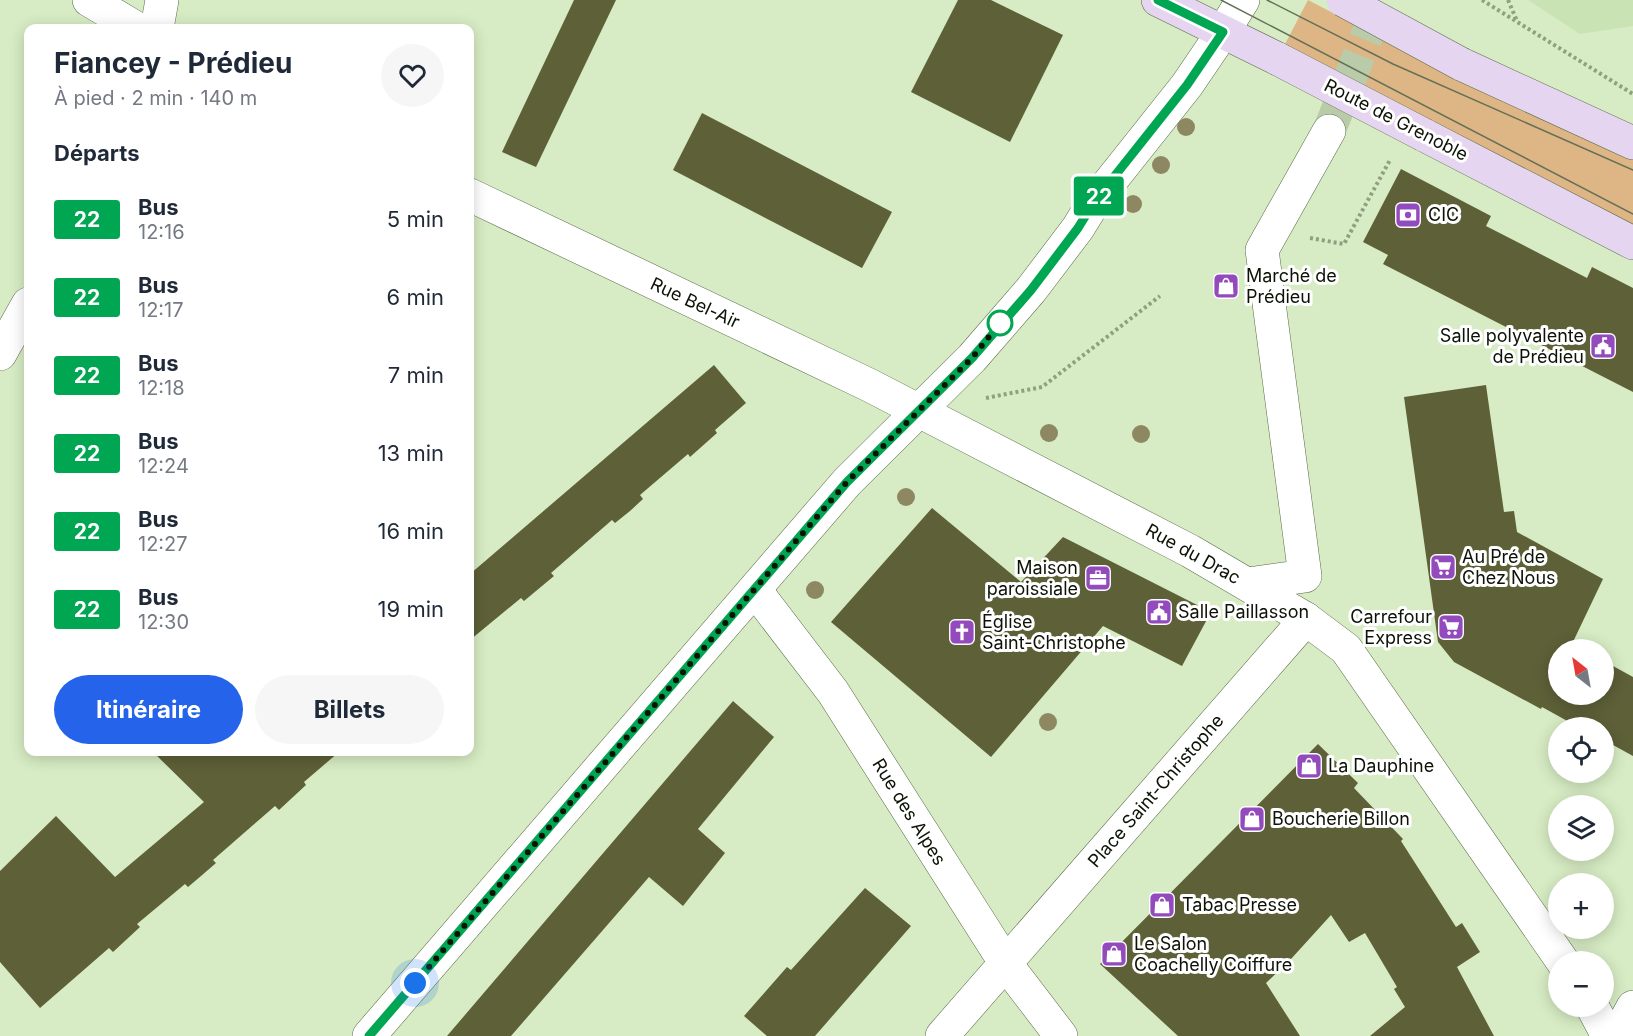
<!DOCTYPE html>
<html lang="fr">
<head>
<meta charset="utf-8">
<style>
	:root { --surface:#fff; --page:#f6f6f7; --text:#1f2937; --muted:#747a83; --accent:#2563eb }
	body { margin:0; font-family:Inter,sans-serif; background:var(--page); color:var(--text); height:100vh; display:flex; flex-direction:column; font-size:22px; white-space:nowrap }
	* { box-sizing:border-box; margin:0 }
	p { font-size:20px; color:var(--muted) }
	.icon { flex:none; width:33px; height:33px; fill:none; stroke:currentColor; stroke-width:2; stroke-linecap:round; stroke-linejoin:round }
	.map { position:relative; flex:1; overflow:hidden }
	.side { position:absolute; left:24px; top:24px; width:450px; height:732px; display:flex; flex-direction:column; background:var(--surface); border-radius:12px; box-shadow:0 3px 15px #0003 }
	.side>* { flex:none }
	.badge { padding:0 12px; border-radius:4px; font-size:21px; line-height:39px }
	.needle { width:39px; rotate:329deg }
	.tools { position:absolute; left:1548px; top:639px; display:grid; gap:12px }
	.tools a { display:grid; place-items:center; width:66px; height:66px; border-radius:50%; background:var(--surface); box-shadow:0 3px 15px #0003; font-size:30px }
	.you { position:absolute; width:30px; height:30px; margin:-15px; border:4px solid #fff; border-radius:50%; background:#1a73e8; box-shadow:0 0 0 9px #1a73e833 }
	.map>.badge { position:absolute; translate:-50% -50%; box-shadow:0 0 0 3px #fff }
	h2 { padding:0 30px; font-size:22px; line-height:54px }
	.round { display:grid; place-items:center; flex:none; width:63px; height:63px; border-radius:32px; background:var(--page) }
	.summary { display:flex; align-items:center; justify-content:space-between; height:102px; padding:0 30px }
	h1 { font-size:28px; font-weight:700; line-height:45px }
	.action { display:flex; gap:12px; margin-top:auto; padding:12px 30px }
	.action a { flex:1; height:69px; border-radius:36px; background:var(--accent); color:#fff; font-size:24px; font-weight:700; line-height:69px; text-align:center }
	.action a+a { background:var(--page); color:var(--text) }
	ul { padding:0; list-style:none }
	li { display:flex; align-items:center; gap:18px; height:78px; padding:0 30px }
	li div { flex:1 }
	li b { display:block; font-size:22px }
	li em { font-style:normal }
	li .badge { min-width:66px; font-weight:700; text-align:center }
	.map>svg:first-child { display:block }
	.built { fill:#cae3b4 }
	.green { fill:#deb584 }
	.building { fill:#5e6038 }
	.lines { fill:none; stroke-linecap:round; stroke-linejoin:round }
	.pedestrian-tunnel { stroke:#b9cba8; stroke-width:33; stroke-dasharray:33 16; stroke-linecap:butt }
	.pedestrian-casing { stroke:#586b47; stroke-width:34 }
	.minor-casing { stroke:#586b47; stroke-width:34 }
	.tertiary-casing { stroke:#586b47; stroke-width:34 }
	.secondary-casing { stroke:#586b47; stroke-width:34 }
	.path { stroke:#8f9f80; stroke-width:4; stroke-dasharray:3 3; stroke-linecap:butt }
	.pedestrian { stroke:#fff; stroke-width:33 }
	.minor { stroke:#fff; stroke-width:33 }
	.tertiary { stroke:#fff; stroke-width:33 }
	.secondary { stroke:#e6d5f1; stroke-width:33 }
	.tram { stroke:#637058; stroke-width:1.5 }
	.secondary-bridge-casing { stroke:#586b47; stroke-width:34; stroke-linecap:butt }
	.secondary-bridge { stroke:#e6d5f1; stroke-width:33 }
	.tree { fill:#8e8862 }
	.line-casing { stroke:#fff; stroke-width:14 }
	.line { stroke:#00a651; stroke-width:9 }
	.walk { stroke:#0c1306; stroke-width:6; stroke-dasharray:0 10.8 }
	.stop-dot { fill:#fff; stroke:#00a651; stroke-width:3 }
	.labels { text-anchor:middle; stroke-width:6; stroke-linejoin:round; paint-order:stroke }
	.street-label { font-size:18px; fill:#0c1306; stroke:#fff }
	.poi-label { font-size:18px; fill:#0c1306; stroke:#fff; text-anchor:start }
</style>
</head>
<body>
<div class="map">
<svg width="1633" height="1036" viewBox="0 0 1633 1036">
	<rect width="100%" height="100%" fill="#d7ecc4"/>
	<!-- built -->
	<path class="built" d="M1528,0H1633V26L1580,34Z"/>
	<!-- green -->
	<path class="green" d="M1308,0L1408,52L1633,157V226L1284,46Z"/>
	<!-- building -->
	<g class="building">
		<path d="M574,0H616L536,167L502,152Z"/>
		<path d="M958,0H991L1063,35L1010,142L911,92Z"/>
		<path d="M702,113L892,212L862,268L673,170Z"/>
		<path d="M1401,169L1491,216L1486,226L1587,278L1592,267L1633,288V392L1383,264L1388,255L1363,242Z"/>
		<path d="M714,365L746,403L715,430L717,433L690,457L688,454L640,495L643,499L630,511L615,523L612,520L551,573L554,576L524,601L521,598L470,640V574Z"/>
		<path d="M1486,385L1504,512L1514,511L1517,532L1603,579L1572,644L1581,650H1558V694H1604V661L1633,677V756L1604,740V728H1580L1542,707L1541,709L1454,662L1438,642L1404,397Z"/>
		<path d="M932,508L1021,582L1063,537L1211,612L1182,666L1103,626L991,757L831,622Z"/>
		<path d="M733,701L774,737L698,829L725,853L683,906L649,877L511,1036H447Z"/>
		<path d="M1318,744L1358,783L1354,788L1403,839L1401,841L1456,927L1462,923L1480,952L1457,967L1494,1036H1370L1405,1007L1394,989L1397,987L1365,933L1349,942L1331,915L1291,959L1266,983L1300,1036H1178L1100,964Z"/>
		<path d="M153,752H339L304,782L306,785L279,810L275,806L213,860L216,863L201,876L188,887L185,884L137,924L140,927L113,952L109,948L40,1008L0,962V871L56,816L115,877L204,802Z"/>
		<path d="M865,888L911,926L815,1036H767L744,1016L787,967L791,970Z"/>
	</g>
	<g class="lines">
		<!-- pedestrian-tunnel -->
		<path class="pedestrian-tunnel" d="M1329,131L1381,0"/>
		<defs>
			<path id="pedestrian" d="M1248,584L1305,576L1262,250L1329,131"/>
			<g id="minor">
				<path d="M89,0L136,28"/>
				<path d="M157,28L162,0"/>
				<path d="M1223,32L1243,0"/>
				<path d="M470,195L869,385L1190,551L1306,619L1346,649L1563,962"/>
				<path d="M0,354L28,304"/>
				<path d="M755,590L833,692L1006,964L1061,1036"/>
				<path d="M1592,1006L1608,1036"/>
				<path d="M942,1036L1306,619"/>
				<path d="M1617,1036L1633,1007"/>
			</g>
			<path id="tertiary" d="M369,1036L847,482L972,358L1031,290L1078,228L1094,202L1187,85L1223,32"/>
			<g id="secondary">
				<path d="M1158,0L1278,59"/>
				<path d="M1461,64L1633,143"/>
				<path d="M1424,135L1633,243"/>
			</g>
		</defs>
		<!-- pedestrian casing -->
		<use href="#pedestrian" class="pedestrian-casing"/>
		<!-- minor casing -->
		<use href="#minor" class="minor-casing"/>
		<!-- tertiary casing -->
		<use href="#tertiary" class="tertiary-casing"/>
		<!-- secondary casing -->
		<use href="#secondary" class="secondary-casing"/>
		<!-- path -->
		<g class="path">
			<path d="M1482,0L1633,94"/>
			<path d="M1508,0L1517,21"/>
			<path d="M1310,238L1344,244L1390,160"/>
			<path d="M986,398L1042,387L1160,296"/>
		</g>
		<!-- pedestrian -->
		<use href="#pedestrian" class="pedestrian"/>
		<!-- minor -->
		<use href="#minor" class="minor"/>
		<!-- tertiary -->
		<use href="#tertiary" class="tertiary"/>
		<!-- secondary -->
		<use href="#secondary" class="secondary"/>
		<!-- tram -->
		<g class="tram">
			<path d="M1221,0L1633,214"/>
			<path d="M1267,0L1393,64L1633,170"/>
		</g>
		<defs>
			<g id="secondary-bridge">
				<path d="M1343,0L1461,64"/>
				<path d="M1278,59L1424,135"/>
			</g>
		</defs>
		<!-- secondary-bridge casing -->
		<use href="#secondary-bridge" class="secondary-bridge-casing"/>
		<!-- secondary-bridge -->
		<use href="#secondary-bridge" class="secondary-bridge"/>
	</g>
	<!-- trees -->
	<g class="tree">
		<circle cx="1186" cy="127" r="9"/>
		<circle cx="1161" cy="165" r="9"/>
		<circle cx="1133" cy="204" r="9"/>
		<circle cx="1049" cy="433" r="9"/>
		<circle cx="1141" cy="434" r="9"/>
		<circle cx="906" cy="497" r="9"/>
		<circle cx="815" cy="590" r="9"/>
		<circle cx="1048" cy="722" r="9"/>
	</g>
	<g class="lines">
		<defs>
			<path id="line" d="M369,1036L847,482L972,358L1031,290L1078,228L1094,202L1187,85L1223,32L1158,0"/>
		</defs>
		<!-- line casing -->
		<use href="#line" class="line-casing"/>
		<!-- line -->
		<use href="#line" class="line"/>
		<!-- walk -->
		<path class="walk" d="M415,983L847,482L972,358L1000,323"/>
	</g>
	<!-- icons -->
	<defs>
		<symbol id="bank-square" viewBox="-11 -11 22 22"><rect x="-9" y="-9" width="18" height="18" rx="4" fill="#924abd" stroke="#fff"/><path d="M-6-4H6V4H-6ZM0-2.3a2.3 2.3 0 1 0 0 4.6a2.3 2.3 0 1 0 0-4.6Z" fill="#fff"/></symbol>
		<symbol id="shop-square" viewBox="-11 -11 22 22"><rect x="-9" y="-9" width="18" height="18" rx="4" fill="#924abd" stroke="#fff"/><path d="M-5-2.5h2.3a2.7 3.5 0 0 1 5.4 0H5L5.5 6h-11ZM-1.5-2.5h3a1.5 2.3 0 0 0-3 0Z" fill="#fff"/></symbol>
		<symbol id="civic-square" viewBox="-11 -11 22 22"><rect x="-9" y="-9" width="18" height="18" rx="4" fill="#924abd" stroke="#fff"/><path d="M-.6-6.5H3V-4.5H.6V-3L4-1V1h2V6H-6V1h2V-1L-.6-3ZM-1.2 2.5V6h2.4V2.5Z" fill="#fff"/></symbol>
		<symbol id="supermarket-square" viewBox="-11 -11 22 22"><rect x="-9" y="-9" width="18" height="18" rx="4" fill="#924abd" stroke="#fff"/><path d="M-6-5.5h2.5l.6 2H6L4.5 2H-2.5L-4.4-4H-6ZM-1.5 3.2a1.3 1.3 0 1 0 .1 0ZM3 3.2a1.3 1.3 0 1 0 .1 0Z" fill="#fff"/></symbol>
		<symbol id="office-square" viewBox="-11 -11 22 22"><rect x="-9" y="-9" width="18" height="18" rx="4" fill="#924abd" stroke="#fff"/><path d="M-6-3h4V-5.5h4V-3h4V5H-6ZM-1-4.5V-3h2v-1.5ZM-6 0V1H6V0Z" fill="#fff"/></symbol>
		<symbol id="church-square" viewBox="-11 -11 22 22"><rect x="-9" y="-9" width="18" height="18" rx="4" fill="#924abd" stroke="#fff"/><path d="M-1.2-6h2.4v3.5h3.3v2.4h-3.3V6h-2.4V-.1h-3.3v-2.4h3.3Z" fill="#fff"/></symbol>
	</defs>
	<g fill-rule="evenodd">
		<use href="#bank-square" x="1393" y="200" width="30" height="30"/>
		<use href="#shop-square" x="1211" y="271" width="30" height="30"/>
		<use href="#civic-square" x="1588" y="331" width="30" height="30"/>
		<use href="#supermarket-square" x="1428" y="552" width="30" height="30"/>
		<use href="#office-square" x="1083" y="563" width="30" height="30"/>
		<use href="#civic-square" x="1144" y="597" width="30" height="30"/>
		<use href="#supermarket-square" x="1436" y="612" width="30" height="30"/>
		<use href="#church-square" x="947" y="617" width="30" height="30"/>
		<use href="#shop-square" x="1294" y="751" width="30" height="30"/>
		<use href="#shop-square" x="1237" y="804" width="30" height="30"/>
		<use href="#shop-square" x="1147" y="890" width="30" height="30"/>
		<use href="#shop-square" x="1099" y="939" width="30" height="30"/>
	</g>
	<!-- markers -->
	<circle class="stop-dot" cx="1000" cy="323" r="12"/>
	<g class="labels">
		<!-- street labels -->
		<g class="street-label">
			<text transform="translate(1396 120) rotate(27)" y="6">Route de Grenoble</text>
			<text transform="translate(695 303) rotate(25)" y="6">Rue Bel-Air</text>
			<text transform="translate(1193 554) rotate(29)" y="6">Rue du Drac</text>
			<text transform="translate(1156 791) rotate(-49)" y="6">Place Saint-Christophe</text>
			<text transform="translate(909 812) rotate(58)" y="6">Rue des Alpes</text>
		</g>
		<!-- poi labels -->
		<g class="poi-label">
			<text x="1428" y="221">CIC</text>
			<text x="1246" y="282">Marché de<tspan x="1246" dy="21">Prédieu</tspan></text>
			<text x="1584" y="342" text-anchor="end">Salle polyvalente<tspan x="1584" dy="21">de Prédieu</tspan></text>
			<text x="1462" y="563">Au Pré de<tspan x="1462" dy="21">Chez Nous</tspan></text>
			<text x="1078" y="574" text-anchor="end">Maison<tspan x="1078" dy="21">paroissiale</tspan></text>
			<text x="1178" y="618">Salle Paillasson</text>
			<text x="1432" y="623" text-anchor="end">Carrefour<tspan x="1432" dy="21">Express</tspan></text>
			<text x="982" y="628">Église<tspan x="982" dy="21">Saint-Christophe</tspan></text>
			<text x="1328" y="772">La Dauphine</text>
			<text x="1272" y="825">Boucherie Billon</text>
			<text x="1182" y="911">Tabac Presse</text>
			<text x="1134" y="950">Le Salon<tspan x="1134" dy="21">Coachelly Coiffure</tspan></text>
		</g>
	</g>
</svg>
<div class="tools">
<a><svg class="needle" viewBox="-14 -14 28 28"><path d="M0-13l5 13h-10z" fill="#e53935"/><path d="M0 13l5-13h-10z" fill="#747a83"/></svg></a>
<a><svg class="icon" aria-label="locate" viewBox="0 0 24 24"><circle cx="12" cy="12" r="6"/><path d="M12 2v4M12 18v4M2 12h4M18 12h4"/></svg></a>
<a><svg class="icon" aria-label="layers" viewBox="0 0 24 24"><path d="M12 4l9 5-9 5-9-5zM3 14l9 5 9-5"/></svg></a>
<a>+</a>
<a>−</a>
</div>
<div class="you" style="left:415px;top:983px"></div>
<b class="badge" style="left:1099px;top:196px;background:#00a651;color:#fff">22</b>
<section class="side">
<div class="summary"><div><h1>Fiancey - Prédieu</h1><p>À pied · 2 min · 140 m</p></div><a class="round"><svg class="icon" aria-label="heart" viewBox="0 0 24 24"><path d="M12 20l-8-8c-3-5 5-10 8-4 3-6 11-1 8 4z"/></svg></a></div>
<h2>Départs</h2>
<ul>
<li><span class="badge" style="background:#00a651;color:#fff">22</span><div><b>Bus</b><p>12:16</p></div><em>5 min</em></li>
<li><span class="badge" style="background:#00a651;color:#fff">22</span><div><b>Bus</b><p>12:17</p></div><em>6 min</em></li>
<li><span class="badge" style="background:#00a651;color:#fff">22</span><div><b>Bus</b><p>12:18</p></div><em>7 min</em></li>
<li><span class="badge" style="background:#00a651;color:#fff">22</span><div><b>Bus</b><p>12:24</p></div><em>13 min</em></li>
<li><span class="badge" style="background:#00a651;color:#fff">22</span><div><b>Bus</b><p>12:27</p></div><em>16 min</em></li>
<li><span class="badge" style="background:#00a651;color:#fff">22</span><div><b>Bus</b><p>12:30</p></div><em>19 min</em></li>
</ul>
<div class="action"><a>Itinéraire</a><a>Billets</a></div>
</section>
</div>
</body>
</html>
